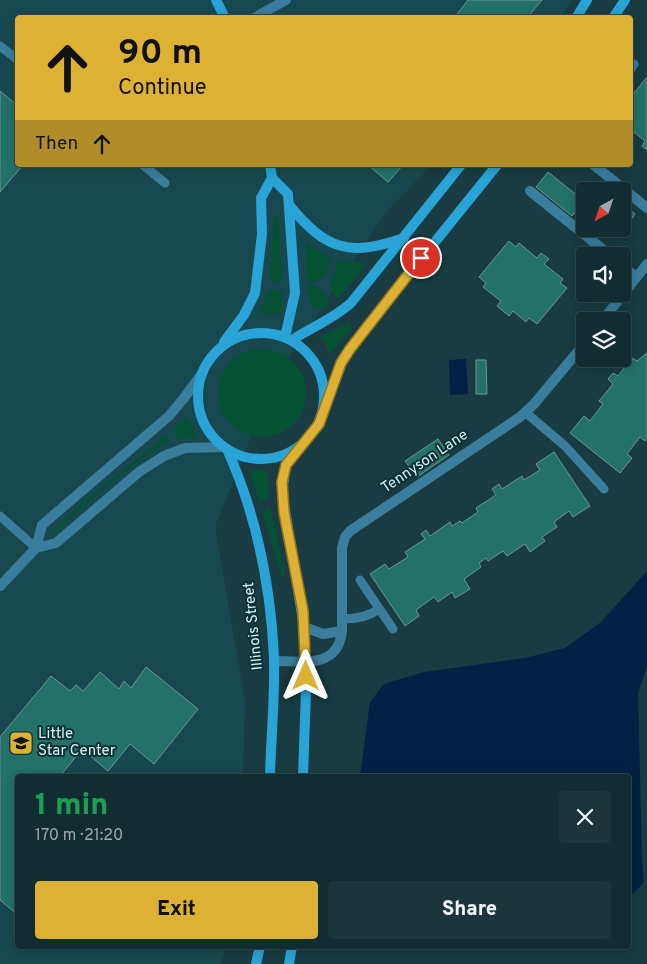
<!DOCTYPE html>
<meta charset="utf-8">
<style>
:root{--surface:#122d32;--page:#1b353a;--text:#f1f3f6;--muted:#9ca8ac;--line:#31494d;--accent:#ddb133}
body{margin:0;font-family:Overpass,sans-serif;background:var(--page);color:var(--text);height:100vh;display:flex;flex-direction:column;font-size:19px;white-space:nowrap}
*{box-sizing:border-box;margin:0}
p{font-size:16px;color:var(--muted)}
.icon{flex:none;width:28px;height:28px;fill:none;stroke:currentColor;stroke-width:2;stroke-linecap:round;stroke-linejoin:round}
.map{position:relative;flex:1;overflow:hidden}
.sheet{position:absolute;left:15px;top:774px;width:616px;height:175px;display:flex;flex-direction:column;background:var(--surface);border-radius:5px;box-shadow:0 2px 12px #0003,0 0 0 1px var(--line)}
.sheet>*{flex:none}
.top-card{position:absolute;left:15px;top:15px;width:618px;height:152px;border-radius:5px;box-shadow:0 2px 12px #0003,0 0 0 1px var(--line);background:#ddb133;color:#111;overflow:hidden}
.needle{width:32px;rotate:220deg}
.buttons{position:absolute;left:576px;top:182px;display:grid;gap:10px}
.buttons a{display:grid;place-items:center;width:55px;height:55px;border-radius:5px;background:var(--surface);box-shadow:0 2px 12px #0003,0 0 0 1px var(--line);font-size:25px}
.pin{position:absolute;display:grid;place-items:center;width:42px;height:42px;color:#fff;margin:-21px;border:2px solid #fff;border-radius:50%;box-shadow:0 1px 5px #0007}
.me{position:absolute;width:55px;margin:-28px;rotate:0deg;stroke-linejoin:round;filter:drop-shadow(0 0 4px #0008)}
.turn{display:flex;align-items:center;gap:18px;height:105px;padding:0 20px;font-size:22px}
.turn .icon{width:65px;height:65px;stroke-width:2.5}
.turn b{display:block;font-size:35px;line-height:42px}
.then{display:flex;align-items:center;height:48px;padding:0 20px;background:#0003;gap:10px;font-size:19px}
.round{display:grid;place-items:center;flex:none;width:52px;height:52px;border-radius:5px;background:var(--page)}
.headline{display:flex;align-items:center;justify-content:space-between;height:85px;padding:0 20px}
h1{font-size:30px;font-weight:800;line-height:38px;color:#1e9e55}
.cta{display:flex;gap:10px;margin-top:auto;padding:10px 20px}
.cta a{flex:1;height:58px;border-radius:5px;background:var(--accent);color:#111;font-size:20px;font-weight:800;line-height:58px;text-align:center}
.cta a+a{background:var(--page);color:var(--text)}
.map>svg:first-child{display:block}
.built{fill:#18484f}
.green{fill:#045134}
.water{fill:#042044}
.building{fill:#237168;stroke:#709690}
.lines{fill:none;stroke-linecap:round;stroke-linejoin:round}
.lane{stroke:#3b7d9d;stroke-width:9}
.street{stroke:#3b7d9d;stroke-width:10}
.secondary{stroke:#2aa3d7;stroke-width:10}
.route-casing{stroke:#907321;stroke-width:12}
.route{stroke:#ddb133;stroke-width:9}
.labels{text-anchor:middle;dominant-baseline:central;stroke-width:4;stroke-linejoin:round;paint-order:stroke}
.street-label{font-size:15px;fill:#ddf1f4;stroke:#0c3237}
.poi-label{font-size:15px;fill:#ddf1f4;stroke:#0c3237;text-anchor:start}
</style>
<div class="map">
<svg width="647" height="964" viewBox="0 0 647 964">
<rect width="100%" height="100%" fill="#183c42"/>
<!-- built -->
<polygon class="built" points="0,0 572,0 560,18 18,18 18,165 432,165 385,213 273,381 215,527 245,701 243,776 18,776 18,946 226,946 221,964 0,964"/>
<!-- green -->
<g class="green">
<polygon points="278,215 282,282 270,281 274,216"/>
<path d="M306 243 330 258C327 275 324 281 307 283Z"/>
<path d="M339 261 364 263 366 265 338 299C325 289 333 273 339 261Z"/>
<polygon points="314,286 323,292 330,305 319,310 312,307 307,287"/>
<polygon points="269,290 282,291 283,313 259,314"/>
<polygon points="348,323 352,327 330,354 321,336"/>
<circle cx="262" cy="393" r="44"/>
<polygon points="187,417 198,437 178,439 173,430"/>
<polygon points="166,436 168,442 148,454 103,489 51,536 48,536 80,505"/>
<polygon points="252,470 268,471 268,498 259,501 250,473"/>
<polygon points="270,507 284,570 285,576 282,577 262,510"/>
</g>
<!-- water -->
<g class="water">
<polygon points="466,359 468,394 450,395 449,360"/>
<polygon points="647,571 647,667 638,693 642,861 644,882 634,893 629,894 629,776 360,776 370,702 384,684 424,672 525,658 565,648 601,622"/>
</g>
<!-- building -->
<g class="building">
<polygon points="468,0 542,0 527,18 454,18"/>
<polygon points="647,77 647,150 642,146 645,141 630,129 630,98"/>
<polygon points="0,91 18,106 18,165 23,165 0,192"/>
<polygon points="368,165 403,165 388,182"/>
<polygon points="548,172 584,201 572,216 536,187"/>
<polygon points="622,204 635,214 624,229 622,228"/>
<polygon points="509,241 516,247 519,243 537,258 541,253 549,259 544,264 563,279 560,283 567,288 537,324 529,318 526,322 513,311 509,316 497,306 501,301 483,287 486,283 479,277"/>
<polygon points="647,353 647,438 645,441 640,437 627,454 632,458 620,473 570,433 584,416 590,421 603,404 599,401 613,384 608,379 613,373 618,376 632,358 637,361"/>
<polygon points="476,360 486,360 487,394 476,394"/>
<polygon points="438,439 449,455 417,477 405,461"/>
<polygon points="554,452 590,506 573,517 569,511 554,522 557,527 542,537 545,541 530,552 525,544 507,556 503,551 488,561 486,558 479,563 481,567 464,579 470,589 455,598 452,592 438,602 434,597 416,610 419,616 405,626 370,574 385,564 389,569 408,557 405,552 425,539 421,534 426,530 430,536 450,522 452,526 460,521 462,523 478,512 476,508 496,495 492,489 499,484 502,489 522,476 524,480 540,470 536,464"/>
<polygon points="146,667 198,709 154,764 130,744 108,771 82,749 60,776 18,776 18,915 0,900 0,737 51,676 70,691 76,685 83,691 100,672 119,689 124,681 131,688"/>
</g>
<g class="lines">
<!-- lane -->
<g class="lane">
<polyline points="0,46 18,60"/>
<polyline points="630,70 634,64"/>
<polyline points="143,165 165,183"/>
<polyline points="525,412 565,446 604,489"/>
<polyline points="0,516 36,548"/>
<polyline points="360,580 393,629"/>
<path d="M343 619C356 619 368 617 379 609"/>
</g>
<!-- street -->
<g class="street">
<polyline points="254,18 286,0"/>
<polyline points="594,165 647,208"/>
<polyline points="530,191 611,256"/>
<polyline points="622,266 636,277"/>
<polyline points="602,321 647,264"/>
<polyline points="36,548 56,543 139,472 164,456 185,448 224,447"/>
<polyline points="0,586 36,548 42,525 169,416 184,398 203,372"/>
<polyline points="304,627 323,634 342,631"/>
<path d="M274 661C303 661 338 669 342 631V548L345 537 350 531 520 417 534 404 585 343"/>
</g>
<!-- secondary -->
<g class="secondary">
<polyline points="216,0 225,18"/>
<polyline points="576,18 587,0"/>
<polyline points="613,18 625,0"/>
<polyline points="270,165 272,178 288,194 295,293 285,337"/>
<path d="M289 205C326 250 349 257 404 238"/>
<circle cx="261" cy="396" r="63"/>
<path d="M292 340C312 327 333 319 351 303L461 165"/>
<polyline points="224,342 244,315 255,293 262,234 261,198 272,178"/>
<polyline points="327,402 341,363 360,335 497,165"/>
<path d="M227 449C256 514 271 588 274 659 275 698 271 737 270 776"/>
<polyline points="296,451 286,465 282,492 304,627 306,691 303,776"/>
<polyline points="256,964 260,946"/>
<polyline points="289,964 292,946"/>
</g>
</g>
<g class="lines">
<!-- route casing -->
<g class="route-casing">
<polyline id="route" points="306,676 303,611 284,512 282,482 286,465 319,424 341,363 350,349 421,258"/>
</g>
<!-- route -->
<use href="#route" class="route"/>
</g>
<!-- icons -->
<defs>
<g id="school-square" transform="scale(1.25)"><rect x="-9" y="-9" width="18" height="18" rx="4" fill="#ddb133" stroke="#0c3237"/><path d="M0-5L7-2L0 1L-7-2ZM-4 1L0 2.5L4 1V4Q0 6-4 4Z" fill="#111"/></g>
</defs>
<g fill-rule="evenodd">
<use href="#school-square" x="21" y="743"/>
</g>
<g class="labels">
<!-- street labels -->
<g class="street-label">
<text transform="translate(425 462) rotate(-34)">Tennyson Lane</text>
<text transform="translate(254 626) rotate(-96)">Illinois Street</text>
</g>
<!-- poi labels -->
<g class="poi-label">
<text x="38" y="734">Little<tspan x="38" dy="17">Star Center</tspan></text>
</g>
</g>
</svg>
<div class="buttons">
<a><svg class="needle" viewBox="-14 -14 28 28"><path d="M0-13l5 13h-10z" fill="#e53935"/><path d="M0 13l5-13h-10z" fill="#9ca8ac"/></svg></a>
<a><svg class="icon" aria-label="sound" viewBox="0 0 24 24"><path d="M4 9h4l5-4v14l-5-4H4zM17 9q2 3 0 6"/></svg></a>
<a><svg class="icon" aria-label="layers" viewBox="0 0 24 24"><path d="M12 4l9 5-9 5-9-5zM3 14l9 5 9-5"/></svg></a>
</div>
<div class="pin" style="left:421px;top:258px;background:#d93025"><svg class="icon" aria-label="arrive" viewBox="0 0 24 24"><path d="M6 21V4h12l-3 4 3 4H6"/></svg></div>
<svg class="me" style="left:306px;top:676px" viewBox="-20 -20 40 40"><path d="M0-17L14 15 0 8-14 15z" fill="#ddb133" stroke="#fff" stroke-width="4"/></svg>
<div class="top-card">
<div class="turn"><svg class="icon" aria-label="ahead" viewBox="0 0 24 24"><path d="M12 20V5M6 11l6-6 6 6"/></svg><div><b>90 m</b>Continue</div></div>
<div class="then">Then<svg class="icon" aria-label="ahead" viewBox="0 0 24 24"><path d="M12 20V5M6 11l6-6 6 6"/></svg></div>
</div>
<section class="sheet">
<div class="headline"><div><h1>1 min</h1><p>170 m · 21:20</p></div><a class="round"><svg class="icon" aria-label="close" viewBox="0 0 24 24"><path d="M6 6l12 12M18 6L6 18"/></svg></a></div>
<div class="cta"><a>Exit</a><a>Share</a></div>
</section>
</div>
